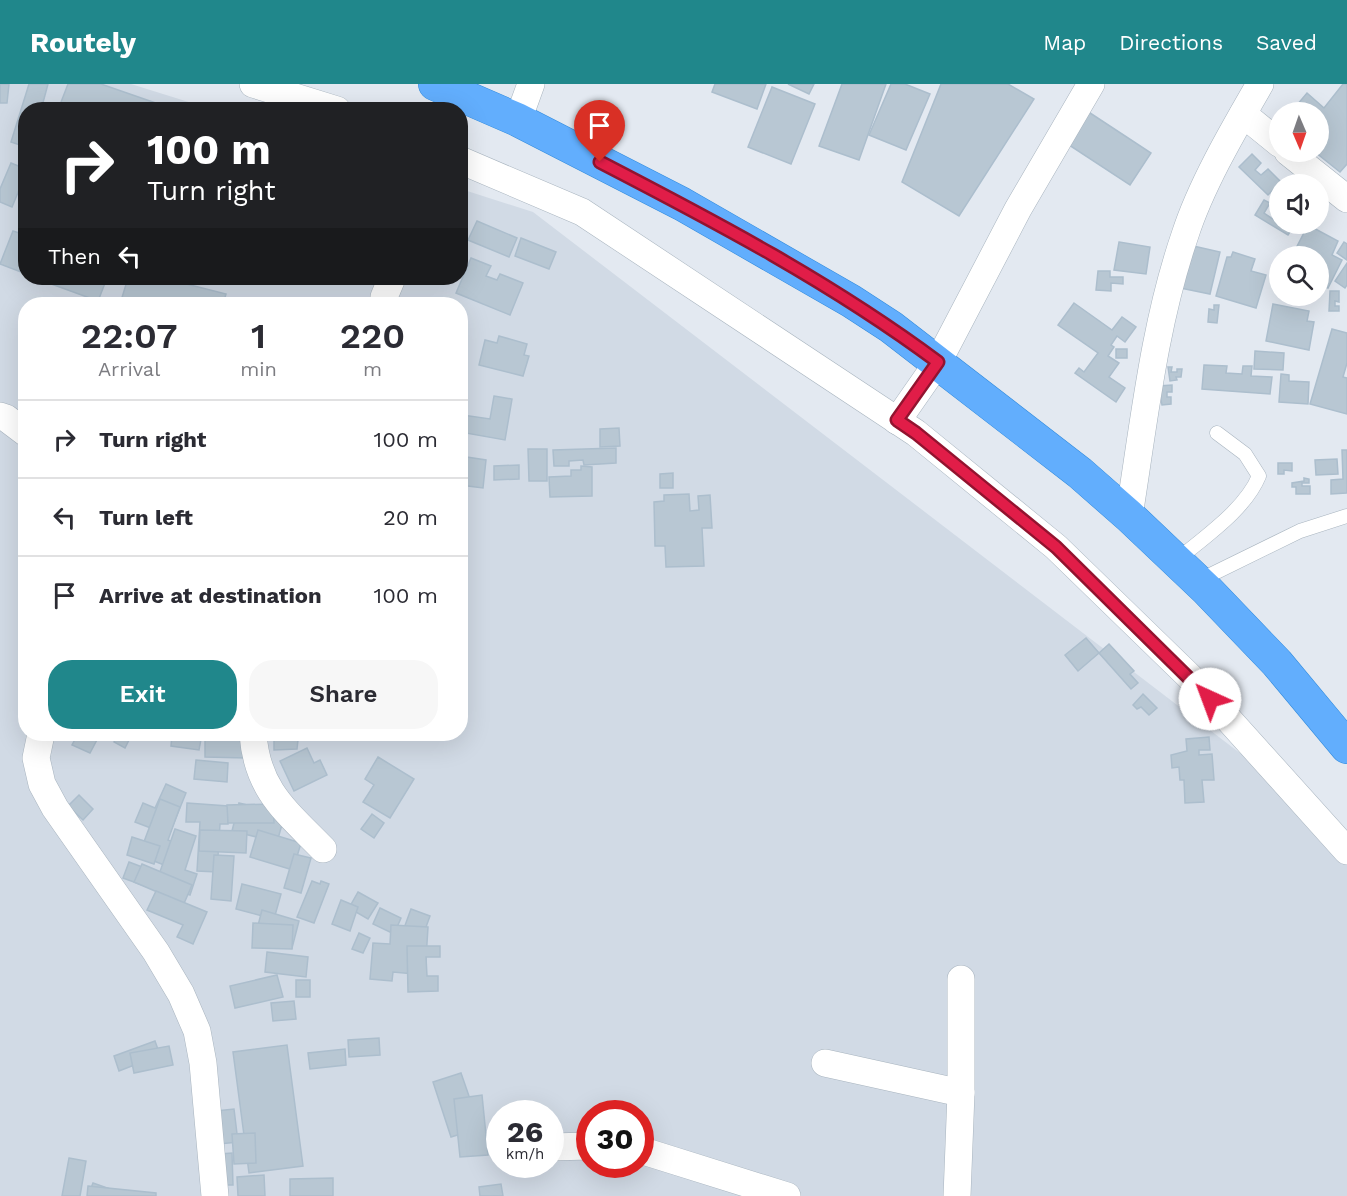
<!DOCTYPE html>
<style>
:root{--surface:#fff;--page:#f7f7f7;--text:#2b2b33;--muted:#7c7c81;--line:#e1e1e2;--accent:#20878b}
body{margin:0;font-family:"Work Sans",sans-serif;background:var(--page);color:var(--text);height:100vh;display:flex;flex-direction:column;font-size:22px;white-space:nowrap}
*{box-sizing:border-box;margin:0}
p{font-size:20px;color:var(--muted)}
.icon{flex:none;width:33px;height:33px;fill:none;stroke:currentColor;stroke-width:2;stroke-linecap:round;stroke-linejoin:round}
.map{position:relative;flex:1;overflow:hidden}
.side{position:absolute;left:18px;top:213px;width:450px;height:444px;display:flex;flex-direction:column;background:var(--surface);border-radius:24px;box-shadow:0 6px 24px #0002}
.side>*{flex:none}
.guide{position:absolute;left:18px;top:18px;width:450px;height:183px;border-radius:24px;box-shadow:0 6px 24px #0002;background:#202124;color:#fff;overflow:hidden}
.needle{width:39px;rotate:178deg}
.tools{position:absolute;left:1269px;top:18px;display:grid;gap:12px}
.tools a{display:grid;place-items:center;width:60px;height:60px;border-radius:50%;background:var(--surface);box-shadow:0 6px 24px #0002;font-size:30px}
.speed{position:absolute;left:486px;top:1016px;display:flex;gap:12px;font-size:30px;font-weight:700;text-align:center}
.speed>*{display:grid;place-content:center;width:78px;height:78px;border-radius:50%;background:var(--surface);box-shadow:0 6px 24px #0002;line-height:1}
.speed small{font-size:15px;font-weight:400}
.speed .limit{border:9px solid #d22;background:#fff;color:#111}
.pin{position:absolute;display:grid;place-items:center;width:51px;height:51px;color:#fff;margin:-62px -26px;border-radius:50% 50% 50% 0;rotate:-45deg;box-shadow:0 0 6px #0007}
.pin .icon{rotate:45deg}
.me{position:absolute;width:66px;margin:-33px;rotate:317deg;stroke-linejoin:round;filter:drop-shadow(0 0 4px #0008)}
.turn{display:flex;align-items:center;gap:21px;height:126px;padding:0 30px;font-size:27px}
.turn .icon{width:78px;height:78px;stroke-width:2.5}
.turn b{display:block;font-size:42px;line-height:51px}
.then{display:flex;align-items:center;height:57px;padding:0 30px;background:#0003;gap:12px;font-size:22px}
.eta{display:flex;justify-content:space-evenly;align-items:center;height:102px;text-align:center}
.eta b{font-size:36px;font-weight:600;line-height:42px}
.primary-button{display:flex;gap:12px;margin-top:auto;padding:12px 30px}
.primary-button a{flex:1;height:69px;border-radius:24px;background:var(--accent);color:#fff;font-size:24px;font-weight:600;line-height:69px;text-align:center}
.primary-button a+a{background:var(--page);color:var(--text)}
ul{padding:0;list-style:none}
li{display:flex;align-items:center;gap:18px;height:78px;padding:0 30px;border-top:2px solid var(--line)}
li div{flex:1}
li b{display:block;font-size:22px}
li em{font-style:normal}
header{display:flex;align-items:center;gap:36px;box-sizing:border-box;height:84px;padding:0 30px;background:var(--accent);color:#fff}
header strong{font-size:28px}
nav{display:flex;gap:33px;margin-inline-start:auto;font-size:21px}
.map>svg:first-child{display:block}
.residential{fill:#d1dae5;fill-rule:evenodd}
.building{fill:#b8c7d3;stroke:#acbecd;stroke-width:1.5}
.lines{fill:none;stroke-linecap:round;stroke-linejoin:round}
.lane-casing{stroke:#a8b4bf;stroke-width:15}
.street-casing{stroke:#a8b4bf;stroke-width:28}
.highway-casing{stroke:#328bdc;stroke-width:34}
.lane{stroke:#fff;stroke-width:14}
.street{stroke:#fff;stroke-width:27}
.highway{stroke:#62aefd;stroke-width:33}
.route-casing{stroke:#92132f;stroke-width:15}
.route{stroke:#e11d48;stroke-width:10}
</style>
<header>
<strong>Routely</strong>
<nav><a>Map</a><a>Directions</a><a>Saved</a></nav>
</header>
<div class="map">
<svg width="1347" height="1112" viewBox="0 0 1347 1112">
<rect width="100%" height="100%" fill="#e3e9f1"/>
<!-- residential -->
<path class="residential" d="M0 0H131L211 25 26 26V194H460L461 105 533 128 1347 751V1112H0ZM26 220H460V650H26ZM500 1029H550V1080H500ZM590 1029H640V1080H590Z"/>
<!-- building -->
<g class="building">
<polygon points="0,0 9,0 7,19 0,19"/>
<polygon points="29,0 48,0 41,26 26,26 26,63 11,58"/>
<polygon points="68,0 101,0 173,25 58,26"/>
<polygon points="715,0 766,0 757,25 712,8"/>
<polygon points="788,0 814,0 809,10"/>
<polygon points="842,0 886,0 859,76 819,62"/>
<polygon points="891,0 905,0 930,10 906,66 869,51"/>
<polygon points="941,0 1008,0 1034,15 959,132 902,98"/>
<polygon points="1343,0 1347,0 1347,80 1340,88 1315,68 1318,68 1318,28 1291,28 1307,9 1324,24"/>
<polygon points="772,3 815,20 791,80 748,63"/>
<polygon points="1087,27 1151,69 1130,101 1066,59"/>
<polygon points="1252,70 1261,79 1255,86 1261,91 1268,85 1281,98 1268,111 1239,83"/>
<polygon points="11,79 26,85 26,89 12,123 0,118 0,105"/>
<polygon points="1264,116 1270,119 1264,129 1280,140 1295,140 1288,151 1255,131"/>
<polygon points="477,137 517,154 509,173 468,156"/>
<polygon points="1308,141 1338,157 1332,171 1342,176 1328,204 1318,200 1318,172 1292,172"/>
<polygon points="13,147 26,151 26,190 0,180"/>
<polygon points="521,154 556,168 549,185 515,172"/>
<polygon points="1119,158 1150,163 1146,190 1114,186"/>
<polygon points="1344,158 1347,160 1347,176 1337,169"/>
<polygon points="1189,161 1220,168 1210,210 1180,204"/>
<polygon points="1233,168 1255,175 1251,187 1266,191 1256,224 1216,212 1227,173 1231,173"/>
<polygon points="471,174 491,182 486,192 497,196 500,190 523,199 510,231 456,209"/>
<polygon points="1347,179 1347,201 1345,204 1335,197"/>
<polygon points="1098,187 1110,187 1110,193 1123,193 1123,200 1111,199 1111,207 1096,206"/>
<polygon points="35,194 107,194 98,217"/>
<polygon points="128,194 163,194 226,210 223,220 120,220"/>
<polygon points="1330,207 1339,207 1339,218 1335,217 1335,222 1339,222 1339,227 1329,227"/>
<polygon points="1074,219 1112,246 1122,233 1136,243 1125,258 1117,252 1111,261 1114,263 1108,272 1119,279 1109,293 1125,304 1116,318 1075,289 1079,284 1084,288 1098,269 1058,241"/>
<polygon points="1273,220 1309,227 1307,237 1314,238 1309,266 1266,257"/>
<polygon points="1214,221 1219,221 1217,239 1208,238 1209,225 1214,226"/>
<polygon points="1332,245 1347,249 1347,279 1343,293 1347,294 1347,330 1310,320"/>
<polygon points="499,252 527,260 524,271 529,272 523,292 479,281 485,256 497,259"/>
<rect x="1116" y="265" width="11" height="9"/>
<polygon points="1255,267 1284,269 1283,286 1254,285"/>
<polygon points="1204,281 1227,282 1226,289 1242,290 1243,282 1252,282 1251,292 1272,293 1270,310 1202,305"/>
<polygon points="1168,283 1172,283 1171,288 1177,288 1177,285 1182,285 1181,293 1176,293 1177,296 1170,297"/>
<polygon points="1281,290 1289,291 1289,297 1309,298 1308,320 1279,318"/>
<polygon points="1172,301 1172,308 1167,308 1167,313 1171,313 1171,320 1162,321 1158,302"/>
<polygon points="494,312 512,315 505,356 460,348 463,331 490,335"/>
<polygon points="619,344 620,362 600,363 600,345"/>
<polygon points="616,364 616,379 584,381 583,376 569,377 569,382 554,382 553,366"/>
<polygon points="528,365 547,365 547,397 529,397"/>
<polygon points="1342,366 1347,366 1347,409 1331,410 1331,396 1343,395"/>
<polygon points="460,372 486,376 483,404 460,401"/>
<polygon points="1337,375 1338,390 1316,391 1315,376"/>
<polygon points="1278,379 1292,379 1292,387 1284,386 1284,390 1278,390"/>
<polygon points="519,381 519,395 494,396 494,382"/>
<polygon points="581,382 592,383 592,412 550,413 549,393 571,392 571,386 581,386"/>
<polygon points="673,389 673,404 660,404 660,390"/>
<polygon points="1304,394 1309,395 1309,399 1302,399 1302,402 1310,402 1310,410 1296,410 1296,403 1292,403 1292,399 1304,397"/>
<polygon points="689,410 690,427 699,426 698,412 710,411 712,444 702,444 704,482 666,483 665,462 655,462 654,418 664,417 664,411"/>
<polygon points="1086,554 1099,569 1078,587 1065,571"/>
<polygon points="1109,560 1134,587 1130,590 1138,599 1131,605 1099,569"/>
<polygon points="1143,610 1157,624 1149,631 1141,623 1137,625 1133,621"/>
<polygon points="78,650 100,650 90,669 72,661"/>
<polygon points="118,650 132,650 125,664 114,658"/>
<polygon points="172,650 202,650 199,666 171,662"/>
<polygon points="274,650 306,650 306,655 298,656 297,665 274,666"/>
<polygon points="205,653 246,653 246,674 205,673"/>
<polygon points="1209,653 1210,666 1199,666 1199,671 1212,670 1214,696 1202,696 1204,718 1185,719 1184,696 1180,696 1179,683 1172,684 1171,671 1187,667 1186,655"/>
<polygon points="307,664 314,679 320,676 327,691 294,707 280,677"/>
<polygon points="378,673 414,695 390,734 363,718 374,701 365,695"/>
<polygon points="196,676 228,679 227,698 194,695"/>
<polygon points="166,700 186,709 169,751 135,738 143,719 155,724"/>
<polygon points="79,711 93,725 83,736 68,722"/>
<polygon points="160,715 180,723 168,756 183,762 174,785 139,771"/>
<polygon points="187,719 228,722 228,740 220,740 217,788 197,787 200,738 186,738"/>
<polygon points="239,719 285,730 277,758 232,747"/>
<polygon points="273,720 274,739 228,739 227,721"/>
<polygon points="372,730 384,739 374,754 361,745"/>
<polygon points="175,745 196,752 185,786 197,790 190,811 156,799"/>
<polygon points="200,746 247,747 246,769 199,767"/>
<polygon points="258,746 301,759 293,786 250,773"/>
<polygon points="132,753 160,762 154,780 127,771"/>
<polygon points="294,770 311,774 301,809 284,804"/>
<polygon points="214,771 234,772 231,817 211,815"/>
<polygon points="129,778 158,789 153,805 123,794"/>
<polygon points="142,780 192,801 179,831 164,825 169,813 134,798"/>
<polygon points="312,797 320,800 321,797 329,800 314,839 297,833"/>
<polygon points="242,800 281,810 274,835 236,825"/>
<polygon points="156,807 207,828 193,860 177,853 183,841 147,826"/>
<polygon points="358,808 378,819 368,835 349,824"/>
<polygon points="341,816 358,823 350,847 332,840"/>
<polygon points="380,824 401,834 394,850 373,840"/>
<polygon points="411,825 430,832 422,854 403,847"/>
<polygon points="262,826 299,837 292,864 255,853"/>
<polygon points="253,839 293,841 292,865 252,864"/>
<polygon points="391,841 428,843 425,891 393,888 392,897 370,895 373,859 390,860"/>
<polygon points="359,849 370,854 363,869 352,865"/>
<polygon points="407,862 440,862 440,873 426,873 427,892 438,892 438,907 408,908"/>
<polygon points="267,868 308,873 306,893 265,888"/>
<polygon points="277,891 283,913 235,924 230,902"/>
<rect x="296" y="896" width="14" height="17"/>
<polygon points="294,917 296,935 273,937 271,919"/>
<polygon points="379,954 380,971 349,973 348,956"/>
<polygon points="155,957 160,971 119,987 114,972"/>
<polygon points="287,961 303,1082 249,1089 233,968"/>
<polygon points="169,962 173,981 134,989 130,969"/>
<polygon points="345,965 346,981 310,985 308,969"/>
<polygon points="461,989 480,1044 451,1053 433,998"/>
<polygon points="482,1011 488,1071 460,1073 454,1015"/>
<polygon points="234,1025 238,1058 219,1060 216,1027"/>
<polygon points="255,1049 256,1079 234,1080 232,1050"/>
<polygon points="232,1069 233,1101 221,1101 220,1070"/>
<polygon points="69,1074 86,1077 80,1112 62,1112"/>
<polygon points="264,1091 265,1112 238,1112 237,1093"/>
<polygon points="333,1094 333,1112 290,1112 290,1095"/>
<polygon points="93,1099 110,1105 107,1112 88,1112"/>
<polygon points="501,1100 503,1112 480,1112 479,1103"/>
<polygon points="88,1102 156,1109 156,1112 87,1112"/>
</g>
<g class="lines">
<!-- lane casing -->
<g class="lane-casing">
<g id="lane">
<path d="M1176 477C1204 453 1245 426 1259 392L1245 370 1217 349"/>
<polyline points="1198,497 1300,447 1347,432"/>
</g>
</g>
<!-- street casing -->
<g class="street-casing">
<g id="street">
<polyline points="253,0 337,26"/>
<polyline points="1243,30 1280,60"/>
<polyline points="518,36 531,0"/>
<polyline points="1288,68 1347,115"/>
<polyline points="460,76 582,128 916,349 1056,463 1195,598 1347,767"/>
<polyline points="384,213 392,194"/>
<polyline points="0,332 6,334 26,349"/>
<polyline points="897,337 938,278 1018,125 1091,0"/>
<path d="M1129 432C1144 338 1154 241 1185 151 1201 101 1234 45 1260 0"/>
<polyline points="41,650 36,674 42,700 55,724 156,868 181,910 197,947 203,979 215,1112"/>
<path d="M253 650C257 706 286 727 323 765"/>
<polyline points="825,979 961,1009"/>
<polyline points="550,1063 590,1062"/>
<polyline points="640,1066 787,1112"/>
<polyline points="957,1112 961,1009 961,895"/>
</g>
</g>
<!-- highway casing -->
<g class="highway-casing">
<polyline id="highway" points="435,0 518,36 682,120 851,217 891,243 1080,389 1129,432 1207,506 1277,579 1347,663"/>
</g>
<!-- lane -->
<use href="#lane" class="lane"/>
<!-- street -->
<use href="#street" class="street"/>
<!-- highway -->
<use href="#highway" class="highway"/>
</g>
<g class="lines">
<!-- route casing -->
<g class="route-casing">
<path id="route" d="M600 78C716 138 832 199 938 278L897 336 916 349 1056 463 1210 615"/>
</g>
<!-- route -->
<use href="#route" class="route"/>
</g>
</svg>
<div class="tools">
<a><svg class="needle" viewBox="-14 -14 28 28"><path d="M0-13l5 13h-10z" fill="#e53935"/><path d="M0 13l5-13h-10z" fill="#7c7c81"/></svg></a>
<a><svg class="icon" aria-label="sound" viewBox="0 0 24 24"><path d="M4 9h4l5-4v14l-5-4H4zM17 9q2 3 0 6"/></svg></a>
<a><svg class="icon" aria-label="search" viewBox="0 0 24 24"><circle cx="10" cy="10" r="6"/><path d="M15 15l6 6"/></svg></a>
</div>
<div class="speed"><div>26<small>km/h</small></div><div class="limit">30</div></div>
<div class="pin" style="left:600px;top:78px;background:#d93025"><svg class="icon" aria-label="arrive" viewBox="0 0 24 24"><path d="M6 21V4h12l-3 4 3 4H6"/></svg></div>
<svg class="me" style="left:1210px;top:615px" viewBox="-20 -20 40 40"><circle r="19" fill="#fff"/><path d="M0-13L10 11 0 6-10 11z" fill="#e11d48"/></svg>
<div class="guide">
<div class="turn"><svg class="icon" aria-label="right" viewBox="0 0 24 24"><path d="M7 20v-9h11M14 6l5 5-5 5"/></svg><div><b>100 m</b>Turn right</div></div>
<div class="then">Then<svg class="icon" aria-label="left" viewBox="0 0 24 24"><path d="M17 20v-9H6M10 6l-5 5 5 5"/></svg></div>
</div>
<section class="side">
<div class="eta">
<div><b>22:07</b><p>Arrival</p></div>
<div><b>1</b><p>min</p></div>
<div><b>220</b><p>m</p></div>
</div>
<ul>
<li><svg class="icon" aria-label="right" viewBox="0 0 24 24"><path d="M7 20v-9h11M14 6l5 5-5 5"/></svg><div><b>Turn right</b></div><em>100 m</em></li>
<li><svg class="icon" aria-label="left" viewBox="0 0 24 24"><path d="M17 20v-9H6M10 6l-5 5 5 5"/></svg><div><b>Turn left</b></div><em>20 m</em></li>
<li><svg class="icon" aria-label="arrive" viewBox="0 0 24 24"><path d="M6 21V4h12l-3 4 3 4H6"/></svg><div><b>Arrive at destination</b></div><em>100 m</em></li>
</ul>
<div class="primary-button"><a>Exit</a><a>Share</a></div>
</section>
</div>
